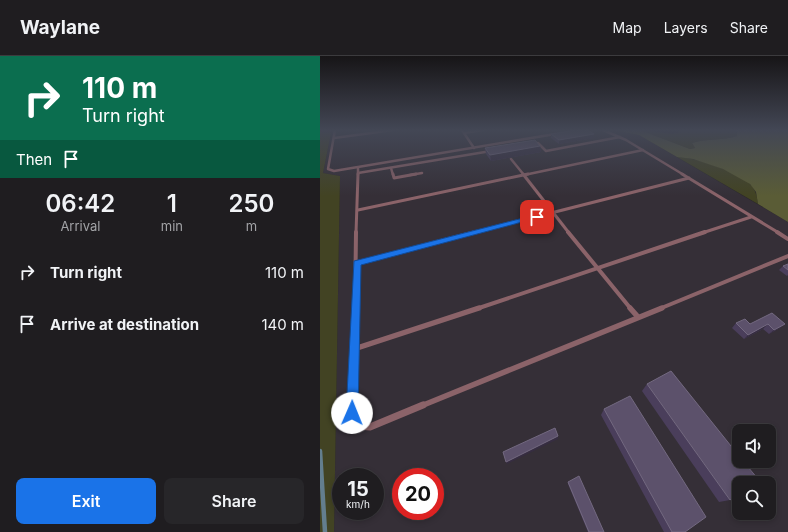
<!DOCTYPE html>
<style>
:root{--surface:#1f1d20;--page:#272629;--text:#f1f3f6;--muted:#a1a2a5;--line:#3c3b3e;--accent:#1a73e8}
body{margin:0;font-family:Inter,sans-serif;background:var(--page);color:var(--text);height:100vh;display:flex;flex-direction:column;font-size:15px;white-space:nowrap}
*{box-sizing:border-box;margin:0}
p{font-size:13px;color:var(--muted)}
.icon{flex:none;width:22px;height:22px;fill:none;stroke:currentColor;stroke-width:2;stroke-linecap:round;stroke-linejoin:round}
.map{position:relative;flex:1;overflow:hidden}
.panel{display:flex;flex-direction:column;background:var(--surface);width:320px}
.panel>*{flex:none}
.guide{background:#0b6e4f;color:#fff;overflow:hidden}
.controls{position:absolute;left:412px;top:368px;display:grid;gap:8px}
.controls a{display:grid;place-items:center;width:44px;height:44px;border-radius:8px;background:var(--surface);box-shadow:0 2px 6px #0003,0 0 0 1px var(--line);font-size:20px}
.speed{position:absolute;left:12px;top:412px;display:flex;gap:8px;font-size:20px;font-weight:700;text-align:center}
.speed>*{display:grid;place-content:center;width:52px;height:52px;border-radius:50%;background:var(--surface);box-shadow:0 2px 6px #0003,0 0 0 1px var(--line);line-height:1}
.speed small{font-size:10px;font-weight:400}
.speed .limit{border:6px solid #d22;background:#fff;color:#111}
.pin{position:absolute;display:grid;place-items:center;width:34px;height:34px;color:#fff;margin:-17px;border-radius:8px;box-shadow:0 2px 6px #0006}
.me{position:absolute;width:44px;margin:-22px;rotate:1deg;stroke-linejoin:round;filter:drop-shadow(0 0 3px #0008)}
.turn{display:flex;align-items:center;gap:14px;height:84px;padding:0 16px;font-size:18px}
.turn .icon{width:52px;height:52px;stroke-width:2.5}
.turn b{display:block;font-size:28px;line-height:34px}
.then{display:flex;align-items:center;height:38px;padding:0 16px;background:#0003;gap:8px;font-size:15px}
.eta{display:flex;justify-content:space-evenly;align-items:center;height:68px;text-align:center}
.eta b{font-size:24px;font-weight:600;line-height:28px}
.cta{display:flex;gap:8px;margin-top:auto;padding:8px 16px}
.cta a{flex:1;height:46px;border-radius:8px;background:var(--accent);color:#fff;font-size:16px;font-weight:600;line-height:46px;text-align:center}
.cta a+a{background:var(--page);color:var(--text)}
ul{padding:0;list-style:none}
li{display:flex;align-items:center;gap:12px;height:52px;padding:0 16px}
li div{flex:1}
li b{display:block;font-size:15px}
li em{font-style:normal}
header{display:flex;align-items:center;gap:24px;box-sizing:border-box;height:56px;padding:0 20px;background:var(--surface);border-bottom:1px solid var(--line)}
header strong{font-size:19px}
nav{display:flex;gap:22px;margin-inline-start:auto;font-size:14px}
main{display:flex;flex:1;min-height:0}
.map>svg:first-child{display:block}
.built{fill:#352f37;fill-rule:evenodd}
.green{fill:#424323}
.forest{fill:#5a5c36}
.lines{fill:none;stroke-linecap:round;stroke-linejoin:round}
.stream{stroke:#637e8e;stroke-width:4.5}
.lane-far4{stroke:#8b6369;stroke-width:2.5}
.lane-far3{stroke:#8b6369;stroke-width:3}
.lane-far2{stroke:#8b6369;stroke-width:4}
.lane-far1{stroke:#8b6369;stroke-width:5.5}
.lane{stroke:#8b6369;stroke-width:7}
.wall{fill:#4a3e5b}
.shaded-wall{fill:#362d41}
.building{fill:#5c516b;stroke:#736980}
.route{fill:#1a73e8;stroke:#114b97}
</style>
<header>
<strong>Waylane</strong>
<nav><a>Map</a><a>Layers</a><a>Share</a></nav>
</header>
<main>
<section class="panel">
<div class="guide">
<div class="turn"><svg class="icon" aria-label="right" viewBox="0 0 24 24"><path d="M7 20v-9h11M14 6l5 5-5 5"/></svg><div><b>110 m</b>Turn right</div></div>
<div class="then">Then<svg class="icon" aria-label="arrive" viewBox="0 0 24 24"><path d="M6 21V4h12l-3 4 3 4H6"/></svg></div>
</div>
<div class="eta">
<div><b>06:42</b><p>Arrival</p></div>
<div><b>1</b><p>min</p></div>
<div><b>250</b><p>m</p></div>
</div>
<ul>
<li><svg class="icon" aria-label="right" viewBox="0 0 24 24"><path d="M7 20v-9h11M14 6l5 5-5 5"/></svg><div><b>Turn right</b></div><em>110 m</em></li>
<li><svg class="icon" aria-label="arrive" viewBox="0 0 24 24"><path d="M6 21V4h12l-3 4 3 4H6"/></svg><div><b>Arrive at destination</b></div><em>140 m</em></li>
</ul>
<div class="cta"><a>Exit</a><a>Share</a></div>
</section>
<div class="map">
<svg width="468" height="476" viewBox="0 0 468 476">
<rect width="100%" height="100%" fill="#29272a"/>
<!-- built -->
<path class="built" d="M0 74H294L319 79 468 166V476H14L20 120 3 117 11 77 0 76ZM419 375H449V405H419ZM21 421H55V455H21ZM81 421H115V455H81ZM419 427H449V457H419Z"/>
<!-- green -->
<g class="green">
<path d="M320 74C333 74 345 79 358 77L359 74H411L417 76V80C402 85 387 82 372 87L375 92 370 93Z"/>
<polygon points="0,76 11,77 3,117 20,120 14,476 0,476"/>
<path d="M357 101C375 101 418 116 430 128 436 134 437 141 438 148Z"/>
</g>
<!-- forest -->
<path class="forest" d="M294 74H320L370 93 375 92 372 87C387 82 402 85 417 80V76L411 74H468V166L438 148 436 136 430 128 403 113 373 103 357 101 319 79Z"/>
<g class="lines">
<!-- stream -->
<polyline class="stream" points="0,395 5,476"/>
<!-- lane-far4 -->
<g class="lane-far4">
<polyline points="15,74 8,113 14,115 235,78"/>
<polyline points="142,74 154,92"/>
<polyline points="283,74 306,84 364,119"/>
<polyline points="144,77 163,74"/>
<polyline points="14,82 73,74"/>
<polyline points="212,88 218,87 226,95 300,81"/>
<polyline points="191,103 204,119"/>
<polyline points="71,112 73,119"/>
<polyline points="38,117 171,95"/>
<polyline points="38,119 38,112"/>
<polyline points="90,119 102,117"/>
<polyline points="204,119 323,94"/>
</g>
<!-- lane-far3 -->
<g class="lane-far3">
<polyline points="73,118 74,122 96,118"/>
<polyline points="203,118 249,177"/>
<polyline points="362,118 459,177"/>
<polyline points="38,154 208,118"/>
<polyline points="36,177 38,118"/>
<polyline points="152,177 369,122"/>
<polyline points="382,177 431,161"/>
</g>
<!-- lane-far2 -->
<g class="lane-far2">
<polyline points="248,176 311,253"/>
<polyline points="457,176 468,183"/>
<polyline points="36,207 156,176"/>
<polyline points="35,253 36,176"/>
<polyline points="156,253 385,176"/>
<polyline points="339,253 468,200"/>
</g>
<!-- lane-far1 -->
<g class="lane-far1">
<polyline points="310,252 318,261"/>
<polyline points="34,293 159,252"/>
<polyline points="32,350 35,252"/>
<polyline points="101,350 342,252"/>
</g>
<!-- lane -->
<polyline class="lane" points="32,349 32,357 37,370 50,371 103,349"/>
</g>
<!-- wall -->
<g class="wall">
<polygon points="231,78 274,82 239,88 231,82"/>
<polygon points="220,90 221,96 171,105 166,98 165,92"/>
<polygon points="468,208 468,219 467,220 459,214 463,210"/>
<polygon points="416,267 430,268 465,268 460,272 449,278 443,273 424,283 412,272"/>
<polygon points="327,328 410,444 399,446 322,335"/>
<polygon points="284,353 365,476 344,476 281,359"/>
<polygon points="248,426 284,476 268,476 248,428"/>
</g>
<!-- shaded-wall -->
<g class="shaded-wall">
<polygon points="274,78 274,82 239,88 239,84"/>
<polygon points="220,90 221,96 171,105 170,99"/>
<polygon points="448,268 443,273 424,283 428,279"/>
<polygon points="465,268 460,272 449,278 454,274"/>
<polygon points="238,380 238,383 187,408 186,406"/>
</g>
<!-- building -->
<g class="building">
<polygon points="256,74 268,74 274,78 239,84 231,78"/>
<polygon points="215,84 220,90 170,99 165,92"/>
<polygon points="468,208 468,214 463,210"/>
<polygon points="452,257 465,268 454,274 448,268 428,279 416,267 425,263 430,268"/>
<polygon points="351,315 419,400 419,405 423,405 438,423 433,427 419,427 419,437 410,444 327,328"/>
<polygon points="310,340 386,461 365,476 352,476 284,353"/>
<polygon points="235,372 238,380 186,406 183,396"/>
<polygon points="259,420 284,476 269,476 248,426"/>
</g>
<!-- sky -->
<linearGradient id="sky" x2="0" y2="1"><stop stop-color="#171517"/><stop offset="0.53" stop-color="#434755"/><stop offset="1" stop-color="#434755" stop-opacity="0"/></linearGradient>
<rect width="468" height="140" fill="url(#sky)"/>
<!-- route -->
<polygon class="route" points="215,159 221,161 41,209 38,357 36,362 32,364 27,362 26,357 34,205"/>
</svg>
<div class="controls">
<a><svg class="icon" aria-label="sound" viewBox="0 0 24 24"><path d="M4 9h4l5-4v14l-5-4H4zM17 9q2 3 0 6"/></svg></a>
<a><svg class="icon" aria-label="search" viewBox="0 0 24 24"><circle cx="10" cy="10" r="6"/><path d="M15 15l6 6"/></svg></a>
</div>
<div class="speed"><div>15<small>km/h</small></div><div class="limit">20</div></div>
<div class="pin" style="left:217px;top:161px;background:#d93025"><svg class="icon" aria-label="arrive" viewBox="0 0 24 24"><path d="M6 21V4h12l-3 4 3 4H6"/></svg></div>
<svg class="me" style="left:32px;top:357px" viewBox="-20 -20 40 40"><circle r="19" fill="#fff"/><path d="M0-13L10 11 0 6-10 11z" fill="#1a73e8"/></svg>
</div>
</main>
